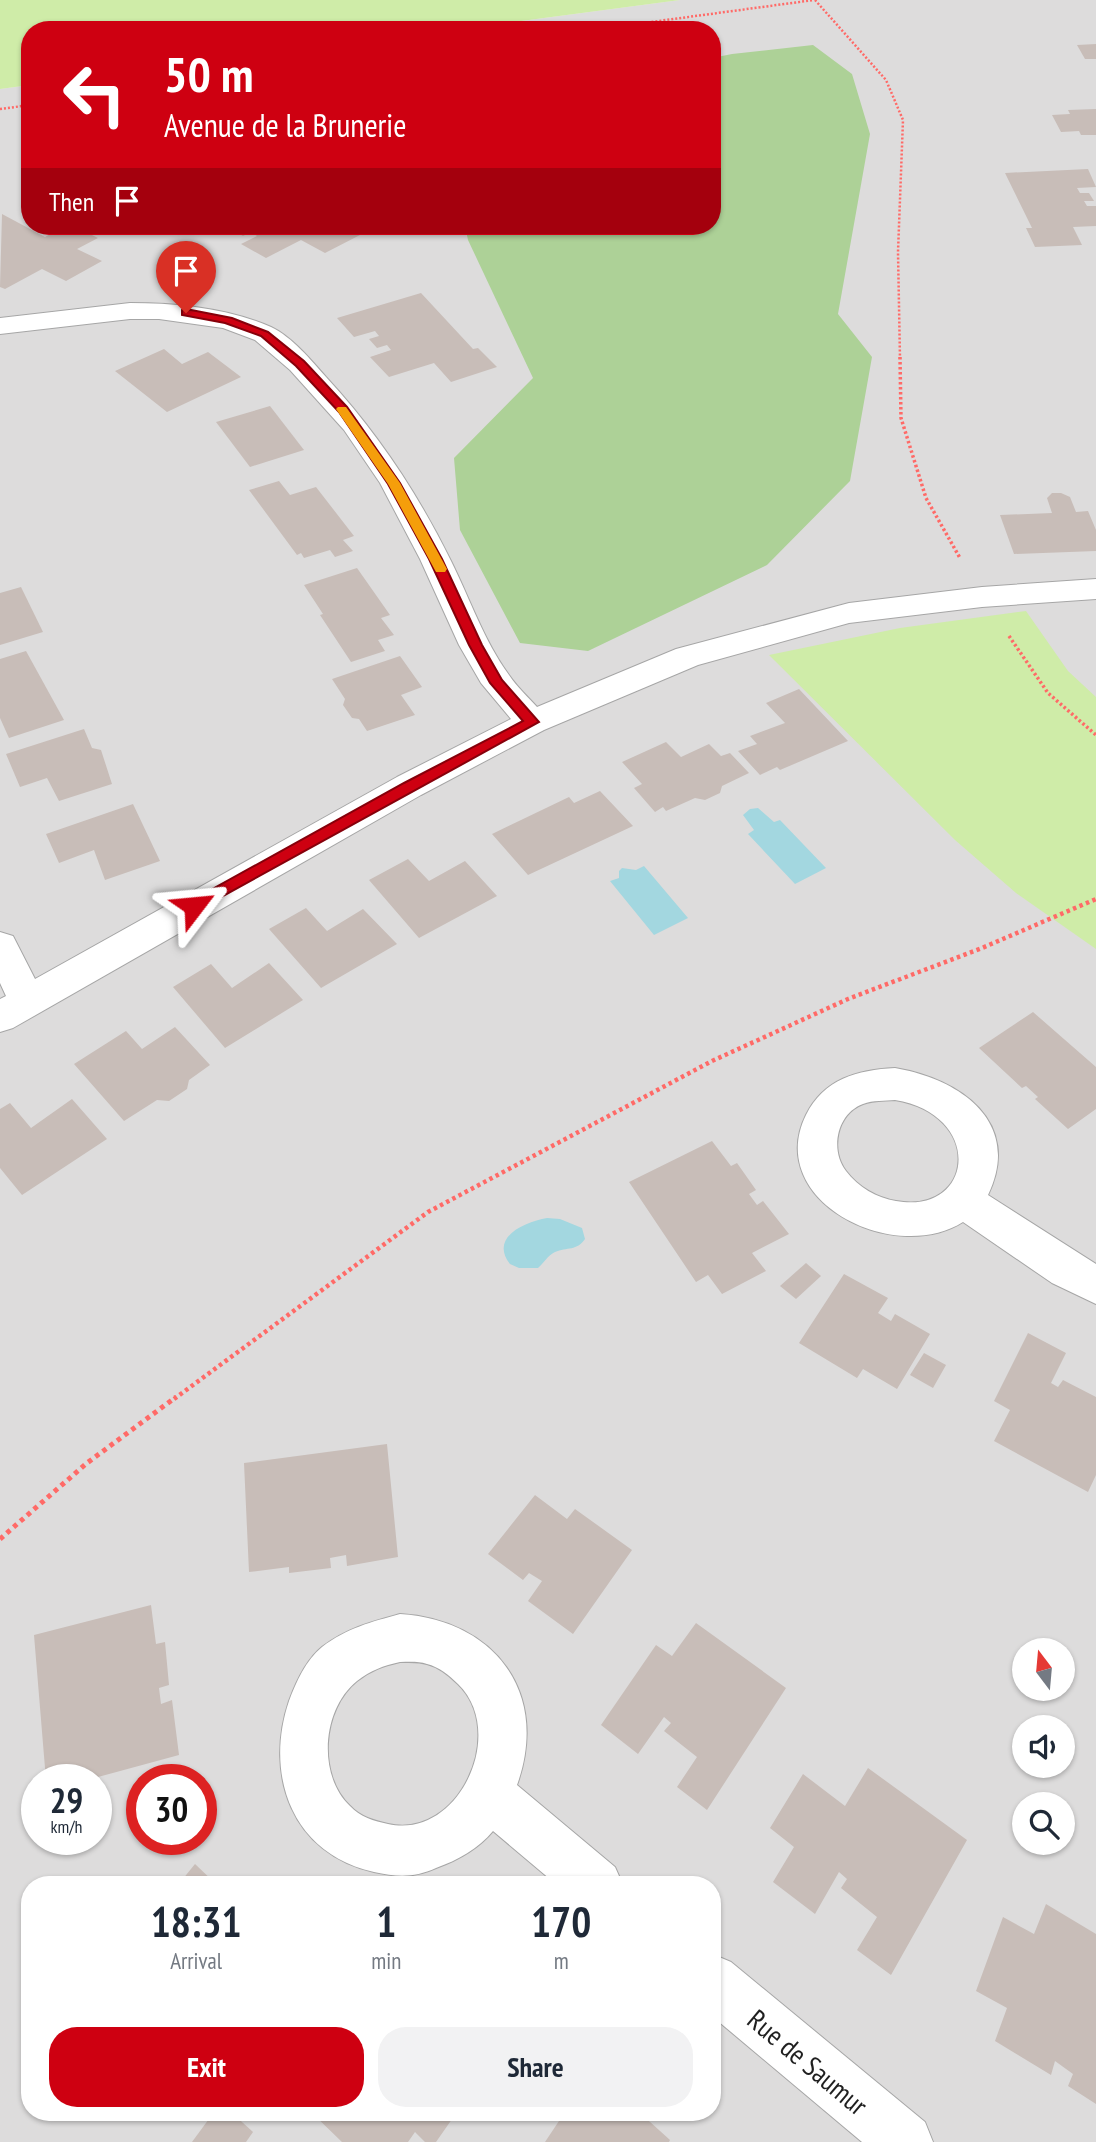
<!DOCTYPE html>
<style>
:root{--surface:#fff;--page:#f2f2f3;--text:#1f2937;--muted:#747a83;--accent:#ce0011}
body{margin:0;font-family:"PT Sans Narrow",sans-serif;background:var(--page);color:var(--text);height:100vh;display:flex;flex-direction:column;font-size:26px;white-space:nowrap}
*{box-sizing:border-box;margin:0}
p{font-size:23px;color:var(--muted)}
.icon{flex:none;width:38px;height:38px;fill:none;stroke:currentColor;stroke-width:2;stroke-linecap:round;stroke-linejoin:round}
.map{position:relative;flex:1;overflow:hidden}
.sheet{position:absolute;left:21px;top:1876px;width:700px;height:245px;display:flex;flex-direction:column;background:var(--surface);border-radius:28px;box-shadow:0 2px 5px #0004}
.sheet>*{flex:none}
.top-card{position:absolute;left:21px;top:21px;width:700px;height:214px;border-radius:28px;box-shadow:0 2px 5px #0004;background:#ce0011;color:#fff;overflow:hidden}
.needle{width:46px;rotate:344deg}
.controls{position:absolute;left:1012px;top:1638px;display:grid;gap:14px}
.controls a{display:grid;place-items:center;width:63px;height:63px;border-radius:50%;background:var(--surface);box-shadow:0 2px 5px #0004;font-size:35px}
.speed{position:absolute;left:21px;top:1764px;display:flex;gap:14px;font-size:35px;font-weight:700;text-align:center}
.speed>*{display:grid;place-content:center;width:91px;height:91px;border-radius:50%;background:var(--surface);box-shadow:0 2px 5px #0004;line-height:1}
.speed small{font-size:18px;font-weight:400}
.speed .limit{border:10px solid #d22;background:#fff;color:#111}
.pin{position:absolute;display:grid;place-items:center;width:60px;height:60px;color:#fff;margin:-72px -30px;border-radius:50% 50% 50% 0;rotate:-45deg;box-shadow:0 0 7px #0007}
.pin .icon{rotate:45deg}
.me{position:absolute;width:77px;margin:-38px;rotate:61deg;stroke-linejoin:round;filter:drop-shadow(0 0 5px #0008)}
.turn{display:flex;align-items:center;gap:24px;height:147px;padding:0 28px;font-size:32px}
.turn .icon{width:91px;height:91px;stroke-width:2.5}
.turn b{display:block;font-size:49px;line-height:60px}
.then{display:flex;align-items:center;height:66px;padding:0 28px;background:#0003;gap:14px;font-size:26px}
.eta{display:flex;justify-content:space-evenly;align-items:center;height:119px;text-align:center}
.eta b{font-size:42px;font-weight:800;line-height:49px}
.primary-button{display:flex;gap:14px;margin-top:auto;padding:14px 28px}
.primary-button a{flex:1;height:80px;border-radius:28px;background:var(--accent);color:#fff;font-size:28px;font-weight:800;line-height:80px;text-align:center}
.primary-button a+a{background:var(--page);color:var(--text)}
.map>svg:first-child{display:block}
.residential{fill:#dddcdc;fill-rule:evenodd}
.grass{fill:#cfeca8}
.forest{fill:#add197}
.water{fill:#a3d7e0}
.building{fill:#c8bdb8}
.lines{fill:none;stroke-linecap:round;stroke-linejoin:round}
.minor-casing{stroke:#a6a6a6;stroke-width:2}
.path-far3{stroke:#ff6a67;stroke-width:2.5;stroke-dasharray:2 2;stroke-linecap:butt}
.path-far2{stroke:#ff6a67;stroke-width:3.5;stroke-dasharray:2.5 2.5;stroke-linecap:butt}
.path-far1{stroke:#ff6a67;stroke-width:4.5;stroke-dasharray:3.5 3.5;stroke-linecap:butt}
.path{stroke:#ff6a67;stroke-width:5;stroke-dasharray:4.5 4.5;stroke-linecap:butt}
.minor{fill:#fff;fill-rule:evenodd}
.route{fill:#ce0011;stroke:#86000b;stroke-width:2}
.slow{fill:#f59e0b}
.labels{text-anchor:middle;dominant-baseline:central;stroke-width:6;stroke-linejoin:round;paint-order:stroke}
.near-street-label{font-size:28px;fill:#1f1f1f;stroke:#fff}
</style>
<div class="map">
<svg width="1096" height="2142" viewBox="0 0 1096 2142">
<rect width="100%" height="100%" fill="#f0ebe5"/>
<!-- residential -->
<path class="residential" d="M680 0H1096V2142H0V89L30 85V226H712V30H452ZM1024 1650H1062V1689H1024ZM1024 1727H1062V1766H1024ZM37 1780H96V1839H37ZM142 1780H201V1839H142ZM1024 1804H1062V1843H1024ZM30 1885H712V2112H30Z"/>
<!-- grass -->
<g class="grass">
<polygon points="0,0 680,0 452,30 30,30 30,85 0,89"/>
<polygon points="1026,611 1068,671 1096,697 1096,949 1016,893 955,840 769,655 900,628"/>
</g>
<!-- forest -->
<polygon class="forest" points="813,45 852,74 870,134 838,314 872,357 850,481 767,565 588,651 520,643 460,530 454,458 533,378 468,240 465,226 712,226 712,58 732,54"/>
<!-- water -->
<g class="water">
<polygon points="758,808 774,822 780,820 826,868 795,884 748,834 754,830 743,815 750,809"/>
<polygon points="644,866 688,918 654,935 610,881 619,878 619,871 622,868 636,870"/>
<path d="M547 1218 560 1219 582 1228 585 1239C577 1251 567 1247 555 1252 548 1255 543 1264 538 1268H519L510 1264C489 1237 525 1222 547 1218Z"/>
</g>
<!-- building -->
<g class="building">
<polygon points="1096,44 1096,59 1085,59 1077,45"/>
<polygon points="1096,109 1096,135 1081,135 1079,131 1061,132 1052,115 1070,114 1068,110"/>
<polygon points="1088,169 1096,187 1077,188 1080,193 1089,193 1094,201 1084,201 1087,206 1096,206 1096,226 1073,227 1082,245 1035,247 1026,228 1032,228 1005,173"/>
<polygon points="2,214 45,237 65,226 74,226 98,238 77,249 102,261 66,281 42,269 5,289 0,287"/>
<polygon points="93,226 125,226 109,234"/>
<polygon points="242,226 343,226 360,235 325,253 301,240 266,258 241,244 257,236 251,232 243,236 232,230"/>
<polygon points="421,293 473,349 478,348 497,367 451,382 434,363 389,377 370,357 391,350 387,345 377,348 369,339 379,336 375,331 354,337 337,318"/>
<polygon points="164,349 182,364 208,352 241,377 167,412 115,371"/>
<polygon points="270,406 304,450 250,467 216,422"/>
<polygon points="279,481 290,495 316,487 354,536 343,540 353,551 335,557 330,550 304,558 301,553 297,555 249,490"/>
<polygon points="1052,493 1061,493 1070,497 1076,512 1088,511 1096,530 1096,551 1014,554 1000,515 1052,513 1047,498"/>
<polygon points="357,568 390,615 381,618 394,635 378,640 385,651 351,662 320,615 323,614 304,585"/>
<polygon points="21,587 43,632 0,645 0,593"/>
<polygon points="26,651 64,720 9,738 0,718 0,659"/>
<polygon points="400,656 422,687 401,695 415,715 367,731 359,719 352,718 343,705 345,699 332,679"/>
<polygon points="799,689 848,741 780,770 777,767 760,775 738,751 757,744 750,736 785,723 766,703"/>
<polygon points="84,729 92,748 101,750 112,784 59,801 47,778 20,787 6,754"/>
<polygon points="666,742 681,757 709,744 721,756 730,753 749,773 722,786 720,793 705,800 695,798 666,811 663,807 655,812 634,788 642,784 622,762"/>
<polygon points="600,791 633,826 528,875 492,834 569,797 574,803"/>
<polygon points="133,804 160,861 105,880 94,850 59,863 46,834"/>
<polygon points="408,859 429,881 465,861 497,896 419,938 369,880"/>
<polygon points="306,908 327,931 363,909 397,944 321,988 269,929"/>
<polygon points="269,963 303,1000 225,1048 173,987 211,964 232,988"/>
<polygon points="1033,1012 1096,1067 1096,1109 1068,1129 1035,1099 1038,1097 1026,1086 1022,1088 979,1048"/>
<polygon points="175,1027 210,1065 189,1080 187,1089 169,1101 157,1100 124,1121 74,1064 126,1031 142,1049"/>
<polygon points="72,1099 107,1139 22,1195 0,1168 0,1109 10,1103 31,1128"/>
<polygon points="712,1141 731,1166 737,1163 756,1190 749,1194 757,1205 763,1201 789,1234 752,1253 766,1271 722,1294 708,1275 696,1282 629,1182"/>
<polygon points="806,1263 821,1276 796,1299 780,1286"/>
<polygon points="844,1274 888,1298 878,1313 891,1321 895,1314 930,1334 897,1389 863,1369 857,1378 799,1343"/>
<polygon points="1028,1333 1066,1353 1051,1383 1058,1387 1063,1380 1096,1397 1096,1475 1088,1492 994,1441 1010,1410 994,1401"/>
<polygon points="924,1353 946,1365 933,1388 910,1375"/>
<polygon points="387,1444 398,1557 347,1566 346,1555 330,1558 331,1568 289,1573 289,1567 249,1572 244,1463"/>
<polygon points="535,1495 567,1519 575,1509 632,1550 573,1634 528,1601 542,1581 529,1573 523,1580 488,1554"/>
<polygon points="151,1605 156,1644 165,1642 169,1685 159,1688 161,1704 172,1700 179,1755 87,1780 46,1780 34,1635"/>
<polygon points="696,1623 786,1688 707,1810 677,1787 697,1757 664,1731 671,1723 664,1717 638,1754 601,1725 656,1645 672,1656"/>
<polygon points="868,1768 967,1840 891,1975 857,1950 877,1917 841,1888 847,1879 839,1872 815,1914 773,1882 794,1847 770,1828 803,1774 845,1806"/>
<polygon points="195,1864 217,1885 178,1885"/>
<polygon points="1046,1904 1096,1934 1096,2104 1068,2086 1073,2074 1055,2061 1051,2075 995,2041 1007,2008 976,1991 1003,1917 1034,1934"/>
<polygon points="214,2112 231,2112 253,2132 246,2142 192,2142"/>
<polygon points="311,2112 457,2112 436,2142 425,2142 415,2132 408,2142 342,2142"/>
<polygon points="565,2112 639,2112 670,2140 669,2142 545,2142"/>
</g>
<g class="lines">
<!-- minor casing -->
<g class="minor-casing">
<g id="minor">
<path d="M130 303C176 303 228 308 271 327 292 337 311 360 326 377 377 432 418 494 451 561 470 599 484 641 509 675 517 687 528 697 537 707L676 649 849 603 982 587 1096 579V599L982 607 849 623 698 665 544 730 421 795 13 1028 0 1032V999L6 996 0 983V932L13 936 35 979 397 777 511 719 481 683 459 645 420 559 380 483 344 430 290 370 255 340 223 328 159 319H130L0 334V318Z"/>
<path d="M895 1068C960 1079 1023 1122 988 1195L1096 1264V1304L1052 1283 963 1222C893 1266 764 1200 806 1115 824 1079 857 1070 895 1068ZM895 1100C985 1115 974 1215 896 1201 877 1198 858 1187 846 1171 830 1151 836 1114 863 1104 873 1100 885 1101 895 1100Z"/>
<path d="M400 1614C495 1620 550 1693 517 1785L615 1867 623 1885H557L493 1831C478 1849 458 1860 436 1868 414 1878 397 1877 374 1872 292 1854 264 1775 289 1701 296 1682 306 1660 322 1647 347 1628 371 1622 400 1614ZM400 1662C409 1662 418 1661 427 1664 439 1667 449 1675 458 1684 508 1732 459 1840 388 1824 374 1821 360 1817 350 1806 317 1775 322 1709 357 1681 371 1670 383 1666 400 1662Z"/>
<polygon points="712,1954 731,1962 925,2122 933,2142 862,2142 712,2016"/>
</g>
</g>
<!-- path-far3 -->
<g class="path-far3">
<polyline points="815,0 886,80 903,120 898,252 900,359"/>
<polyline points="592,30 814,0"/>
<polyline points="0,109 30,105"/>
</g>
<!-- path-far2 -->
<g class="path-far2">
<polyline points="900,357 901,418 926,498 960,558"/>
<polyline points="1009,636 1048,693 1096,735"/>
</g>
<!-- path-far1 -->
<polyline class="path-far1" points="174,1399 428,1212 712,1061 848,999 982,948 1096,899"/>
<!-- path -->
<polyline class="path" points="0,1539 87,1463 176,1397"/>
<!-- minor -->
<use href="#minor" class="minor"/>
</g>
<!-- route -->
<polygon class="route" points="186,309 232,318 268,332 304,361 347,407 400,483 442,559 482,645 502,680 539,722 194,912 186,906 189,902 404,783 523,721 490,683 469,645 429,559 388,484 339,412 296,366 261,336 225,323 182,315 182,310"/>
<!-- slow -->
<polygon class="slow" points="338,407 346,407 400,483 447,569 445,572 436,572 388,484 336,409"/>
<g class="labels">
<!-- near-street labels -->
<g class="near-street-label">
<text transform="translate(808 2062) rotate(40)">Rue de Saumur</text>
</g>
</g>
</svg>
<div class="controls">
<a><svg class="needle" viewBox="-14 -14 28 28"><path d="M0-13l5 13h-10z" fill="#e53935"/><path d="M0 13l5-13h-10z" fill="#747a83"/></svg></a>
<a><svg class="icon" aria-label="sound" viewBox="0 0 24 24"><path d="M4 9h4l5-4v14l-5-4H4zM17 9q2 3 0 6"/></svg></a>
<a><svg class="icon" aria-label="search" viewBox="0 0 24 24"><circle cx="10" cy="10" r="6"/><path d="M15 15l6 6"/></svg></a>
</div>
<div class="speed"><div>29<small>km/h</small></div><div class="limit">30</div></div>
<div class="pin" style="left:186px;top:313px;background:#d93025"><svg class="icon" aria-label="arrive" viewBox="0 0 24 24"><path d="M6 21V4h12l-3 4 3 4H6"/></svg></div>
<svg class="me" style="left:194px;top:906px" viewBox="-20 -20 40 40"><path d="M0-17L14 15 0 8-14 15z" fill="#ce0011" stroke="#fff" stroke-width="4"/></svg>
<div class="top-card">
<div class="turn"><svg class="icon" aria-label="left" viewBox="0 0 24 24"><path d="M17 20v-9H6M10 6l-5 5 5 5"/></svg><div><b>50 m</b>Avenue de la Brunerie</div></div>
<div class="then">Then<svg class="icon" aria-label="arrive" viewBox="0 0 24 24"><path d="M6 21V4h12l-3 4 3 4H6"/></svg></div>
</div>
<section class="sheet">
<div class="eta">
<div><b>18:31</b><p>Arrival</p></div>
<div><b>1</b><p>min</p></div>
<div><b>170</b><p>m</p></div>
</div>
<div class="primary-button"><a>Exit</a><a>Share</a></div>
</section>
</div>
